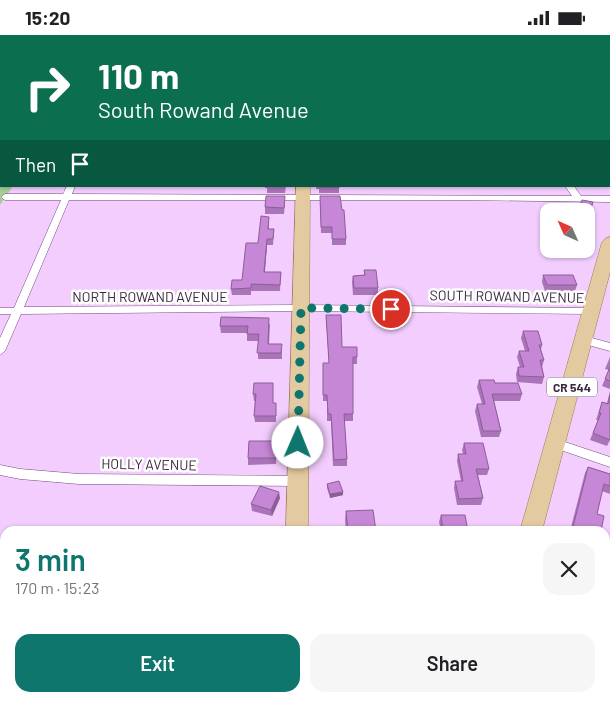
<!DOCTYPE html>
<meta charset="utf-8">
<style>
:root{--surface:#fff;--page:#f6f6f6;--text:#202124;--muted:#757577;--accent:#0f766e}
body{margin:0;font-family:Barlow,sans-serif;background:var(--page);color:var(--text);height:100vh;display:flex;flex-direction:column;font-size:19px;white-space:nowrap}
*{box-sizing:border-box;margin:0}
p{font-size:16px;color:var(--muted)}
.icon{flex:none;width:28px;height:28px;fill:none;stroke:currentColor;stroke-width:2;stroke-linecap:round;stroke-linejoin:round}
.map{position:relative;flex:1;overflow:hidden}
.panel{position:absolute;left:0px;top:491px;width:610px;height:176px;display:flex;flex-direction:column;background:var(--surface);border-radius:15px 15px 0 0;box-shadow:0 1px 4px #0004}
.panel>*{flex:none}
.banner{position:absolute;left:0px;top:0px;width:610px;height:152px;box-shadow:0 1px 4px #0004;background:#0b6e4f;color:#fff;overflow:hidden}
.needle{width:32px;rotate:315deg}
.fabs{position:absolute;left:540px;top:168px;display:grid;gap:10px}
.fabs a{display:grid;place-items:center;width:55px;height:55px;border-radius:10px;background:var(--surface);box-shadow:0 1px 4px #0004;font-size:25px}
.pin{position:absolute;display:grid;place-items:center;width:42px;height:42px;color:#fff;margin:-21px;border:2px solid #fff;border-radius:50%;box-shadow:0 1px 5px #0007}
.me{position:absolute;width:55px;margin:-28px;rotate:1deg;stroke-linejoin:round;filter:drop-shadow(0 0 4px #0008)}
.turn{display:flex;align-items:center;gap:18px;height:105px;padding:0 15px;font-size:22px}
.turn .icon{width:65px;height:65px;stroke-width:2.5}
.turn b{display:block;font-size:35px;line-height:42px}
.then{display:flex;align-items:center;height:48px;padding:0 15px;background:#0003;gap:10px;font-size:19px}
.round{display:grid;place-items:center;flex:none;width:52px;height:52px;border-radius:15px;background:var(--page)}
.headline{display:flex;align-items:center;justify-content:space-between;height:85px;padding:0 15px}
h1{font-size:30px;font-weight:600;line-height:38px;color:var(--accent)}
.cta{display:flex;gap:10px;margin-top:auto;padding:10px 15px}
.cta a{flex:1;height:58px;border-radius:15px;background:var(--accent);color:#fff;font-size:20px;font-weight:600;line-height:58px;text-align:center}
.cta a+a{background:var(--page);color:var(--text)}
.status{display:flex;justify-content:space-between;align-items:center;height:35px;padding:0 25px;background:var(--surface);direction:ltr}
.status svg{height:14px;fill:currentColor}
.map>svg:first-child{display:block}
.green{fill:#a5ce98}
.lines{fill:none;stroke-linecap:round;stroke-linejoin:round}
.street-casing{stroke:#734a7f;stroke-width:1}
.primary-casing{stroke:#9c7a54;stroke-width:1}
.street{fill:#fff;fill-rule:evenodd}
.primary{fill:#e3caa0;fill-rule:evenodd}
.wall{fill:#aa74b9}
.shaded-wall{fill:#8b5e96}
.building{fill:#c687d7;stroke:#8b5e96}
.route{stroke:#0f766e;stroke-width:9;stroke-dasharray:0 16.2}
.labels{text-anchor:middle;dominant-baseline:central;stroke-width:5;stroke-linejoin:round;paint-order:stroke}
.shield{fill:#fdfdfd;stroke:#746878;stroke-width:1}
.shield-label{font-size:12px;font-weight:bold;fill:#3a283f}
.street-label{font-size:14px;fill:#3a283f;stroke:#fdfdfd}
</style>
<div class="status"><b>15:20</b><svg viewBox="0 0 49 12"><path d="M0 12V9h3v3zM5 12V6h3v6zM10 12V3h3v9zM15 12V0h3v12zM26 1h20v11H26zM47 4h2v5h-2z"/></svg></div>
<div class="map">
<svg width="610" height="667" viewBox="0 0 610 667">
<rect width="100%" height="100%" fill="#f2cdfd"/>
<!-- green -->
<polygon class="green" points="0,47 1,151 13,151 0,170"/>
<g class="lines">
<!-- street casing -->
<g class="street-casing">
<g id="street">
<polygon points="116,0 135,0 136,1 117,1"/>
<polygon points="448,0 454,0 455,1 449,1"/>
<rect x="585" y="0" width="6" height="1"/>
<rect x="609" y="51" width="1" height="4"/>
<polygon points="67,151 75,151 72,159 572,161 565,151 574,151 581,161 610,161 610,167 462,165 69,165 24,272 301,270 592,273 597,276 592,279 301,276 21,279 5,316 0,320 0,303 11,279 0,279 0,273 14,273 61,165 5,165 1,162 5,159 63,159"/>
<polygon points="585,301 610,308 610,316 581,308 580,305 581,302"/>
<polygon points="556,404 610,422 610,432 552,412 550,409 552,406"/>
<polygon points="0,430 20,434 79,439 297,441 302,442 304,446 302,450 297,451 79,449 20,444 0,440"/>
<polygon points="605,576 610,578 610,592 605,590"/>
<polygon points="0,602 5,603 5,617 0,616"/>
<polygon points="43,662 59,662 58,667 42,667"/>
</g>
</g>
<!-- primary casing -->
<g class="primary-casing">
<g id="primary">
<rect x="302" y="0" width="10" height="1"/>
<polygon points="296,151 310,151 308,496 286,496"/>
<polygon points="610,202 610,237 542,496 520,496 602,207 605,204"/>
<rect x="282" y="662" width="28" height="5"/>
<polygon points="469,662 496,662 495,667 467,667"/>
</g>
</g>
<!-- street -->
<use href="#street" class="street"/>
<!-- primary -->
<use href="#primary" class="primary"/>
</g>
<!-- wall -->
<g class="wall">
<polygon points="265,151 286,151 285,158 267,158 267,153 265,153"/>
<polygon points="316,151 339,151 339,158 319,158 319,154 316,154"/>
<polygon points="285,167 284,179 265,179 265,172"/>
<polygon points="320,167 342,175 346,204 346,210 332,210 332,198 321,198"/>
<polygon points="269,182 269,194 274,194 273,210 267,210 265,237 281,237 280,256 251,256 251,260 232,260 231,254 242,245"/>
<polygon points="364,235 378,253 378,260 353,260 352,247 353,241 364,240"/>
<polygon points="543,240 577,250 575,256 545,256 542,247"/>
<polygon points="326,280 342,312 357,322 357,329 353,329 353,386 344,386 347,424 347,431 333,431 331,386 327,386 327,366 323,366 323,328 329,328"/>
<polygon points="270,289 269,309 282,315 282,324 258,324 258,306 247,306 247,298 221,298 220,291"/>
<polygon points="523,296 542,310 541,315 544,325 542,332 544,342 542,349 517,347 516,339 518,332 520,332 517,322 519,316 525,316 521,303"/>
<polygon points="610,322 610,354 602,351 609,335 605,334"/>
<polygon points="479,345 495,348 522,359 520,366 494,366 501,396 499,402 481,402 475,376 477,369 482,369 477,352"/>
<polygon points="273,348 273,368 276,375 276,387 255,387 254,381 255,366 254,366 253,359"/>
<polygon points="610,356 610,405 607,411 590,405 598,385 596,385 602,367 607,368"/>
<polygon points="464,408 489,434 487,440 478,440 483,463 481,470 457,470 454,453 455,446 461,446 457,426 458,419 463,419 462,415"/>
<polygon points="277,413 276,429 248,430 248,423"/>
<polygon points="588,432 610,439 610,459 602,456 597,479 601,496 570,496 585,438"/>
<polygon points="327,449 343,457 343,460 330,463 327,453"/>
<polygon points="280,463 272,481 252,476 251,469"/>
<polygon points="346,476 376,496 346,496 345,485"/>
<polygon points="441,480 468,496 441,496 439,487"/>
<polygon points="605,608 610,610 610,635 605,632"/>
<polygon points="539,662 565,662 565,667 538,667"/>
</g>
<!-- shaded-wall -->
<g class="shaded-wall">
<polygon points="267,204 267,210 264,243 264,237"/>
<polygon points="279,457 280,463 272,481 271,475"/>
<polygon points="343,457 343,460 330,463 330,459"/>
</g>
<!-- building -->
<g class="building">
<rect x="282" y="0" width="12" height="1"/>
<rect x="315" y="0" width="8" height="1"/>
<polygon points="610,78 610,107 609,110 609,80"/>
<rect x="319" y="151" width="20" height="1"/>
<polygon points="266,161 285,161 284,173 265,172"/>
<polygon points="320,161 340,161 342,175 344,175 346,204 332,204 332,192 321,192"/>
<polygon points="582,165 593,167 586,189 586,176 577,176"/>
<polygon points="261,181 269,182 268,194 274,194 273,204 267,204 264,237 281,237 280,250 251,249 251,253 231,254 232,245 242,245 246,208 258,208"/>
<polygon points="364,235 376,235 378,253 354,253 353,241 365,240"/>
<polygon points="543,240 573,240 577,250 547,250"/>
<polygon points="326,280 341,280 342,312 357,312 357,322 353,322 353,379 344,379 347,424 334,425 331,379 328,379 327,360 323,360 323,328 329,328"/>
<polygon points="221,282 269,283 268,309 282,309 281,318 257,318 259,299 247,299 248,291 220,291"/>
<polygon points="523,296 538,296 542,310 539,310 544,325 540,325 544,342 519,341 518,332 524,332 519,316 529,316"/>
<polygon points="610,332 610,346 605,344"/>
<polygon points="479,345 494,345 495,348 518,348 522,359 492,359 501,396 483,396 477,369 485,369"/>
<polygon points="254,348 273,348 273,368 276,368 276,381 254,381 256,359 253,359"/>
<polygon points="610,360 610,405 593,398 601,378 599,378 602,367 608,369"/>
<polygon points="249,406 277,406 276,423 248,423"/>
<polygon points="464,408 483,408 489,434 476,434 483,463 459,464 455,446 463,446 458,419 466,419"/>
<polygon points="588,432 610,439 610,451 604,449 597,479 604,481 601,496 572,496"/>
<polygon points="339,446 343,457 330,459 327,449"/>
<polygon points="260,451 279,457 271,475 251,469"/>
<polygon points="373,475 376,496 348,496 346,476"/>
<polygon points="441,480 465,480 468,496 443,496"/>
<polygon points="605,608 610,610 610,627 605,625"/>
<rect x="221" y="662" width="41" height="5"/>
<polygon points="544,662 565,662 565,667 557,667"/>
</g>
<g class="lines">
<!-- route -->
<polyline class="route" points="298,408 301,273 391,274"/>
</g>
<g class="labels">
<!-- shield labels -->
<rect class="shield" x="547" y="342.5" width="50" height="19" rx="4"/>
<g class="shield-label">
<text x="572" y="352">CR 544</text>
</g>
<!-- street labels -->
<g class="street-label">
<text x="150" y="261">NORTH ROWAND AVENUE</text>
<text transform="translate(507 261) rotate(1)">SOUTH ROWAND AVENUE</text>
<text transform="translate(149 429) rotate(1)">HOLLY AVENUE</text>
</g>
</g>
</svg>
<div class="fabs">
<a><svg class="needle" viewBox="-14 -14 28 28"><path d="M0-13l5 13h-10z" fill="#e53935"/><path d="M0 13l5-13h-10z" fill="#757577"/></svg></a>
</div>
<div class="pin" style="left:391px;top:274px;background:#d93025"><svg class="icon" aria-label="arrive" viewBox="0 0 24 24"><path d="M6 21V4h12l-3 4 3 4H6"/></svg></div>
<svg class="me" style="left:298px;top:408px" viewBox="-20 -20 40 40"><circle r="19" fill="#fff"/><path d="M0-13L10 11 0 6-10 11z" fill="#0f766e"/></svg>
<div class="banner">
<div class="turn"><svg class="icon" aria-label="right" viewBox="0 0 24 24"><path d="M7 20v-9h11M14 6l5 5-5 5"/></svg><div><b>110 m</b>South Rowand Avenue</div></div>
<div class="then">Then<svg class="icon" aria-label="arrive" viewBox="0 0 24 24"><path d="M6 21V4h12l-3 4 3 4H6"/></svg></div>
</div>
<section class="panel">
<div class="headline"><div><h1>3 min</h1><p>170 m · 15:23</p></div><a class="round"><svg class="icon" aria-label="close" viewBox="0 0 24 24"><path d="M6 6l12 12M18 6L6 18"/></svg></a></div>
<div class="cta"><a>Exit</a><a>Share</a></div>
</section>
</div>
